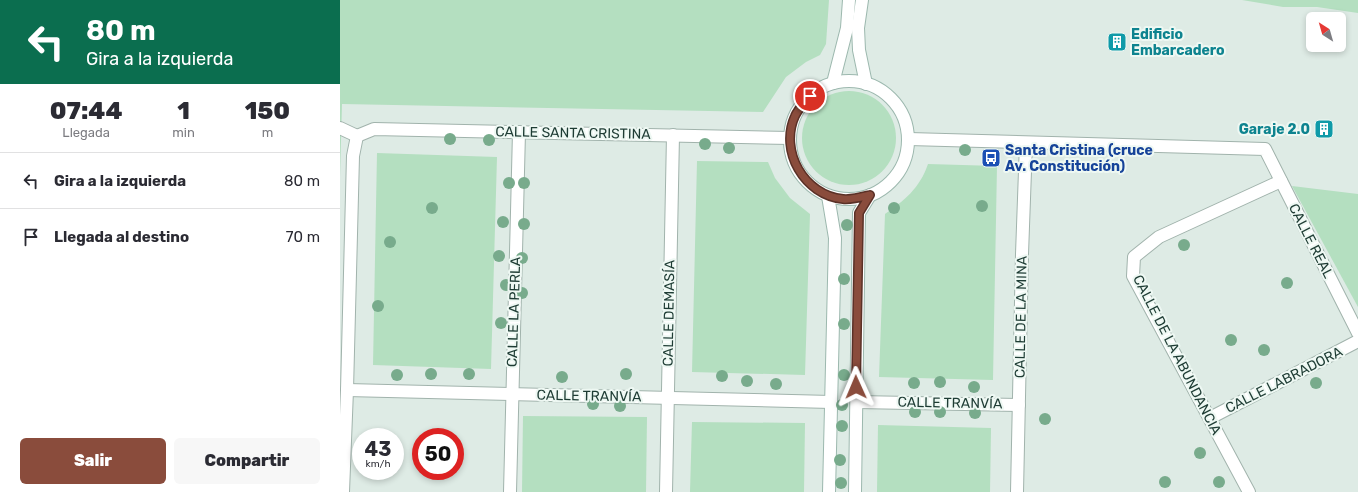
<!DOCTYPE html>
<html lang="es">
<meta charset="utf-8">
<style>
:root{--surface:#fff;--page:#f7f7f7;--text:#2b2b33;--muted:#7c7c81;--line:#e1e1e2;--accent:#8a4c3c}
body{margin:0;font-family:Rubik,sans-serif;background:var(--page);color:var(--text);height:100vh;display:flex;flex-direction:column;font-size:15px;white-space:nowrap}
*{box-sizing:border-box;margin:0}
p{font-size:13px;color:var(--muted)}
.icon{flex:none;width:22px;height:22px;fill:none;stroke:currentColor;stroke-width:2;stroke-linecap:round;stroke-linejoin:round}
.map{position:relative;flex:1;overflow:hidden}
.side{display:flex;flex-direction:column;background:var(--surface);width:340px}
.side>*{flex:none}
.guide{background:#0b6e4f;color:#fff;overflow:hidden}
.needle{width:26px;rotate:323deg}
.tools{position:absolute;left:966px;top:12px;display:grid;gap:8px}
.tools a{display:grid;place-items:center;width:40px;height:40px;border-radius:6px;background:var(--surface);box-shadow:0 2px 6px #0003;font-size:20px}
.speed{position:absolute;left:12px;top:428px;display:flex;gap:8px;font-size:20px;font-weight:700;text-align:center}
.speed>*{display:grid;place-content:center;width:52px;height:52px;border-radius:50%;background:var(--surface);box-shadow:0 2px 6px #0003;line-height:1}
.speed small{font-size:10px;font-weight:400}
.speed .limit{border:6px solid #d22;background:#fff;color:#111}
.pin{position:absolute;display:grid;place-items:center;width:34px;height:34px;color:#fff;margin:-17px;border:2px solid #fff;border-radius:50%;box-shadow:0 1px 4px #0007}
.me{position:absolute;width:44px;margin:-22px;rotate:359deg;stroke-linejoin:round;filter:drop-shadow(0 0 3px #0008)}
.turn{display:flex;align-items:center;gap:14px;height:84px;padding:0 20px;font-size:18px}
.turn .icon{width:52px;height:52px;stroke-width:2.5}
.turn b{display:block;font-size:28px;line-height:34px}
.eta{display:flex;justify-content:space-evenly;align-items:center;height:68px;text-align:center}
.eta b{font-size:24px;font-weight:800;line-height:28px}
.primary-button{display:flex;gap:8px;margin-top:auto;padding:8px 20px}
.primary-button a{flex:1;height:46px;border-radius:6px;background:var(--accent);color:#fff;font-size:16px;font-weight:800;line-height:46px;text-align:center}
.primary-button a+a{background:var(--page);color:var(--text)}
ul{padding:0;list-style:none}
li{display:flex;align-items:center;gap:12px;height:56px;padding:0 20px;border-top:1px solid var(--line)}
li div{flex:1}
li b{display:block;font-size:15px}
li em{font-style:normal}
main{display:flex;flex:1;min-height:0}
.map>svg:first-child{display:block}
.green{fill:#b4dfc0}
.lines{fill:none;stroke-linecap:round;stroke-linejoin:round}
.minor-casing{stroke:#a1b3ac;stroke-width:14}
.secondary-casing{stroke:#9cb8ae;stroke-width:14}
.minor{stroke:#fff;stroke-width:12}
.secondary{stroke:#fff;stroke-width:12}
.tree{fill:#78ab8c}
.route-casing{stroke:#5a3127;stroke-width:10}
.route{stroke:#8a4c3c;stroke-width:7}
.labels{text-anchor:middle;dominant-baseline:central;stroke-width:4;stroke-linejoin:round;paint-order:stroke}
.culture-label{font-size:14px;font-weight:bold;fill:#0d838f;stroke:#eef8f3;text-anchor:start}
.street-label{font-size:14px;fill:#1e3c34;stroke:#eef8f3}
.transit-label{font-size:14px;font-weight:bold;fill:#164399;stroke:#eef8f3;text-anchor:start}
</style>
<main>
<section class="side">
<div class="guide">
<div class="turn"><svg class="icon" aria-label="left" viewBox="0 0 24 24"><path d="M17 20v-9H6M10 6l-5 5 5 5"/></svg><div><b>80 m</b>Gira a la izquierda</div></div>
</div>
<div class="eta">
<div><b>07:44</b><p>Llegada</p></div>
<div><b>1</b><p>min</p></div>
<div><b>150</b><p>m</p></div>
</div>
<ul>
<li><svg class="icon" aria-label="left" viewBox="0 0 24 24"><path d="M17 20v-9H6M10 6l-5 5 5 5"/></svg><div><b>Gira a la izquierda</b></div><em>80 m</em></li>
<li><svg class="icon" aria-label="arrive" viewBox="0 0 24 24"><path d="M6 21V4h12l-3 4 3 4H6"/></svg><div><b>Llegada al destino</b></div><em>70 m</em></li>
</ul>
<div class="primary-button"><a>Salir</a><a>Compartir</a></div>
</section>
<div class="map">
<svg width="1018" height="492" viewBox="0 0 1018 492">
<rect width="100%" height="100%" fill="#deebe5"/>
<!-- green -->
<g class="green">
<polygon points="0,0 489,0 486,44 480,55 466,62 446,77 423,112 2,104 0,177"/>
<polygon points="902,0 1018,0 1018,13 977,7 943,7"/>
<circle cx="509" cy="138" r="47"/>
<polygon points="37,153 157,157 151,369 33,365"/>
<polygon points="357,161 428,162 435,178 450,198 470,214 465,375 352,372"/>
<path d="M588 164 657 166 653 380 539 377 545 214C564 201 580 188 588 164Z"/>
<polygon points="952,186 1018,194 1018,307"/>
<polygon points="183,416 307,417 306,492 182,492"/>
<polygon points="352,422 465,423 464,492 350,492"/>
<polygon points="538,425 651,428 650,492 537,492"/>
</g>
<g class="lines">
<!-- minor casing -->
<g class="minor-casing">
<g id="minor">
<polyline points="0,128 17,136"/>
<polyline points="17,136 34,129 450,138"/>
<polyline points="569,139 925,149 1018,333"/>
<polyline points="7,390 491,402"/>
<polyline points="517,402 679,405"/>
<polyline points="870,418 1018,341"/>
<polyline points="3,492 7,390 13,156 17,136"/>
<polyline points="170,492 179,132"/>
<polyline points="326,492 333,135"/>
<polyline points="677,492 682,254 686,143"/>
<polyline points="909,492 793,276 794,257 819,237 941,181"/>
</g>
</g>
<!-- secondary casing -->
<g class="secondary-casing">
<g id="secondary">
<polyline points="522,0 518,28 519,50 526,84"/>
<circle cx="509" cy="140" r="59"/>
<polyline points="493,83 507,28 509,0"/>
<polyline points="488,196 495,238 489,492"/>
<polyline points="515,492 519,213 530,195"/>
</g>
</g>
<!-- minor -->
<use href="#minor" class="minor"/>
<!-- secondary -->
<use href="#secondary" class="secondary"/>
</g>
<!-- trees -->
<g class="tree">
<circle cx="110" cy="139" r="6"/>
<circle cx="149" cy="140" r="6"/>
<circle cx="365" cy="144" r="6"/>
<circle cx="389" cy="148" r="6"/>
<circle cx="625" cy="150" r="6"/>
<circle cx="169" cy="183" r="6"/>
<circle cx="184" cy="183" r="6"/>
<circle cx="642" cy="206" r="6"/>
<circle cx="92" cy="208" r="6"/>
<circle cx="554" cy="208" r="6"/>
<circle cx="163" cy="222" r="6"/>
<circle cx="184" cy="224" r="6"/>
<circle cx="507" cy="225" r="6"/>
<circle cx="50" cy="242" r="6"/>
<circle cx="844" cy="245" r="6"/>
<circle cx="159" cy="256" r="6"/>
<circle cx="182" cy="258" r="6"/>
<circle cx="504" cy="279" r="6"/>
<circle cx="947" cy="283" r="6"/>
<circle cx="166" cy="285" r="6"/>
<circle cx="182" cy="293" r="6"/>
<circle cx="38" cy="306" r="6"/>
<circle cx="161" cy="323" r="6"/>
<circle cx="504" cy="324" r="6"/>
<circle cx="891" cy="340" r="6"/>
<circle cx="924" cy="350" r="6"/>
<circle cx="91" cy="374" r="6"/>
<circle cx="129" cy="374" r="6"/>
<circle cx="286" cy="374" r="6"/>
<circle cx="57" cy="375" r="6"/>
<circle cx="504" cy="375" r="6"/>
<circle cx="382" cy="376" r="6"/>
<circle cx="222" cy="377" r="6"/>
<circle cx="407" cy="381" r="6"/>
<circle cx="600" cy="382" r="6"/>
<circle cx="574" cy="383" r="6"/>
<circle cx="976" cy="383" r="6"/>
<circle cx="436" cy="384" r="6"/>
<circle cx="634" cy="387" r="6"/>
<circle cx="253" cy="404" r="6"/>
<circle cx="502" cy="405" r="6"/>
<circle cx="280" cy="406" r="6"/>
<circle cx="575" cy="412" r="6"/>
<circle cx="600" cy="412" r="6"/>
<circle cx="635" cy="413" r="6"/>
<circle cx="705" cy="419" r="6"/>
<circle cx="502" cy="426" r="6"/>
<circle cx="860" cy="453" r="6"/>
<circle cx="500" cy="460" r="6"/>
<circle cx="825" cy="482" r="6"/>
<circle cx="879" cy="482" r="6"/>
<circle cx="501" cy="483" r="6"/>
</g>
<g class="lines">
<!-- route casing -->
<g class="route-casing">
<path id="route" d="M470 96C465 102 458 109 455 116 439 151 464 195 503 199 511 200 522 197 530 195L519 213 516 387"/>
</g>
<!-- route -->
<use href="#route" class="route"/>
</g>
<!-- icons -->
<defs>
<g id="building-square" transform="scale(1)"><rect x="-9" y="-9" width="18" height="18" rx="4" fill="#0f9aa8" stroke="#eef8f3"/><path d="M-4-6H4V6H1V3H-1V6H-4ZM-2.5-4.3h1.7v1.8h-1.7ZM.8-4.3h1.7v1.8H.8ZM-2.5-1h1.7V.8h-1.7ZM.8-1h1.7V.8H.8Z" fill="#fff"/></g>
<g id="bus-square" transform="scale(1)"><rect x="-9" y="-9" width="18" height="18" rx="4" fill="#1a4fb4" stroke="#eef8f3"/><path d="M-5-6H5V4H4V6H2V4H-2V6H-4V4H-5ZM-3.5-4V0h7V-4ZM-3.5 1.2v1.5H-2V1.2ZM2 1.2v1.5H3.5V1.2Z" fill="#fff"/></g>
</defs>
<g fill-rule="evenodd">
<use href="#building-square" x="777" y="42"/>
<use href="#building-square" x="984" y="129"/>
<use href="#bus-square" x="651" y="158"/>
</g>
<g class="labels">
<!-- culture labels -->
<g class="culture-label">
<text x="791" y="34">Edificio<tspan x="791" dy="16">Embarcadero</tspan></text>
<text x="970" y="129" text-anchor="end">Garaje 2.0</text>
</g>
<!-- street labels -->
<g class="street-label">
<text transform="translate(233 133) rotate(1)">CALLE SANTA CRISTINA</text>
<text transform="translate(971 241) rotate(63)">CALLE REAL</text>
<text transform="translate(174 312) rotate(-88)">CALLE LA PERLA</text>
<text transform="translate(329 313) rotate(-89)">CALLE DEMASÍA</text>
<text transform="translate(681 317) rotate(-89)">CALLE DE LA MINA</text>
<text transform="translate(837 355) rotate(63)">CALLE DE LA ABUNDANCIA</text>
<text transform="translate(944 380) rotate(-27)">CALLE LABRADORA</text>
<text transform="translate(249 396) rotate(1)">CALLE TRANVÍA</text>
<text transform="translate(610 403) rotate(1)">CALLE TRANVÍA</text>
</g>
<!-- transit labels -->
<g class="transit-label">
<text x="665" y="150">Santa Cristina (cruce<tspan x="665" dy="16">Av. Constitución)</tspan></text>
</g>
</g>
</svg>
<div class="tools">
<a><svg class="needle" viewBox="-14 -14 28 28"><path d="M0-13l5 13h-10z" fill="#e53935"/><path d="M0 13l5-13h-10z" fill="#7c7c81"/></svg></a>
</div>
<div class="speed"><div>43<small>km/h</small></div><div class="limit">50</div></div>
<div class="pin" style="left:470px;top:96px;background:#d93025"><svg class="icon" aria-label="arrive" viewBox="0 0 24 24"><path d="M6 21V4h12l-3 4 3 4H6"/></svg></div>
<svg class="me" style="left:516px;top:387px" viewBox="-20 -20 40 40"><path d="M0-17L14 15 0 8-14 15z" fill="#8a4c3c" stroke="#fff" stroke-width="4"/></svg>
</div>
</main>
